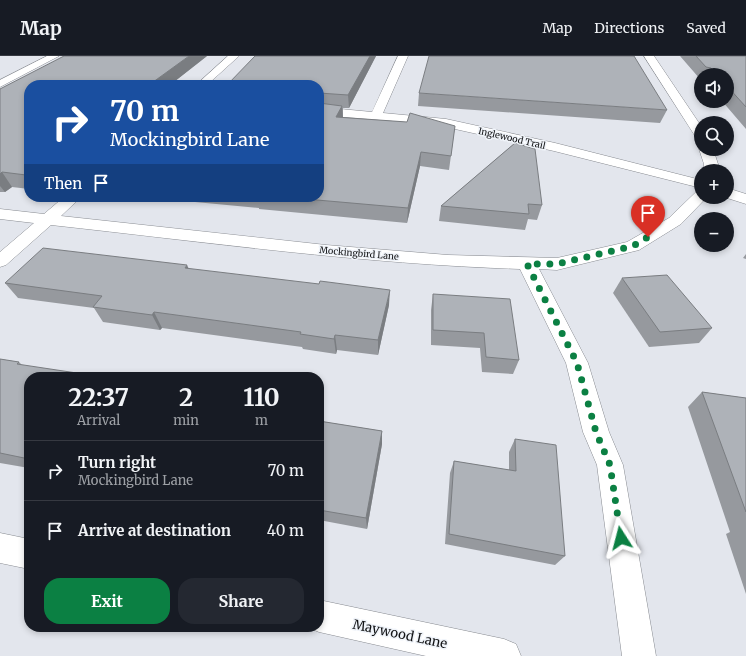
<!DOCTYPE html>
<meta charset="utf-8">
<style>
:root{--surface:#171b24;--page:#242831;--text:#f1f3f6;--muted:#9ea1a6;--line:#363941;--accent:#0b8043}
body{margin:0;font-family:Merriweather,serif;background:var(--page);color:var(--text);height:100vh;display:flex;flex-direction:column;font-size:15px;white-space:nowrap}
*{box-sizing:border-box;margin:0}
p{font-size:13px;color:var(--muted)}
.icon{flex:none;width:22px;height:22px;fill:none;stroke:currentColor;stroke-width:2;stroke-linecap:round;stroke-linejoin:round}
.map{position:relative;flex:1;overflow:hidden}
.panel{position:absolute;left:24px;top:316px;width:300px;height:260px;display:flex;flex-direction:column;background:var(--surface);border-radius:16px;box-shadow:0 2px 6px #0003}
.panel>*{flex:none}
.banner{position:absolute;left:24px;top:24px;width:300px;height:122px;border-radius:16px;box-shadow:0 2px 6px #0003;background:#1a4fa0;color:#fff;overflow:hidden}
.buttons{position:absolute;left:694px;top:12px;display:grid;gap:8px}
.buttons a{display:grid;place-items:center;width:40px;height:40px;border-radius:50%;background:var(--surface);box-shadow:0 2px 6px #0003;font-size:20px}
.pin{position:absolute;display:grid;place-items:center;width:34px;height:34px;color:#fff;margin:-41px -17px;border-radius:50% 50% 50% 0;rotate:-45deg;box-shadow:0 0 4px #0007}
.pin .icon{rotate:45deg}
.me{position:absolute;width:44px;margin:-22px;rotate:351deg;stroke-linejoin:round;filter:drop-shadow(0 0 3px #0008)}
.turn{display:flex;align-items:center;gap:14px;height:84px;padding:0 20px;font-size:18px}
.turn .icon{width:52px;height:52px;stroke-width:2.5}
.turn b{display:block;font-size:28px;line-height:34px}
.then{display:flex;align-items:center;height:38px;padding:0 20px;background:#0003;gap:8px;font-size:15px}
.eta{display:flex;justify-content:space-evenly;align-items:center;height:68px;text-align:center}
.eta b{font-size:24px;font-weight:700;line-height:28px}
.primary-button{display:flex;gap:8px;margin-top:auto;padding:8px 20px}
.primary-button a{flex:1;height:46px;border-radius:16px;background:var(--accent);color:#fff;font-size:16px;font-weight:700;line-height:46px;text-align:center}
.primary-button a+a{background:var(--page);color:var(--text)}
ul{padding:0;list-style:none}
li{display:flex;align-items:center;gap:12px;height:60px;padding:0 20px;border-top:1px solid var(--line)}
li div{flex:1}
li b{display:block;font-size:15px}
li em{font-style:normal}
header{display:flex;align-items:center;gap:24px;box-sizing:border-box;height:56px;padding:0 20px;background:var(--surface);border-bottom:1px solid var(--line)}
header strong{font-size:19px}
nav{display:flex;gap:22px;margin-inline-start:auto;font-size:14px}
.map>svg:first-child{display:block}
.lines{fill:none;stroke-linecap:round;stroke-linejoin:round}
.minor-casing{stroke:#888b91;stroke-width:1}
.minor{fill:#fff;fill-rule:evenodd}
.wall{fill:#96999e}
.shaded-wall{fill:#7a7d81}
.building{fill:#aeb2b8;stroke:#7a7d81}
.route{stroke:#0b8043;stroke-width:7;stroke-dasharray:0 12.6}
.labels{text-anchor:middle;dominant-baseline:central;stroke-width:3;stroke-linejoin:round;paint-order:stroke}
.far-street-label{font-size:9px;fill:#111214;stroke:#f0f4fa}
.near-street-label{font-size:13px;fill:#111214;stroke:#f0f4fa}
</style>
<header>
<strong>Map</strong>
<nav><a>Map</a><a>Directions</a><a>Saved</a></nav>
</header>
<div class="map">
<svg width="746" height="600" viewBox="0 0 746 600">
<rect width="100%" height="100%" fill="#e3e6ed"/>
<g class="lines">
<!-- minor casing -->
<g class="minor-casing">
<g id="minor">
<polygon points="47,0 59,0 0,31 0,24"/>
<polygon points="228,0 239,0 207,29 196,29"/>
<polygon points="398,0 408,0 383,57 446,63 555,87 701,124 701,132 554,95 446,71 319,59 319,51 372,56"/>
<polygon points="644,0 654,0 701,70 701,84 696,83 695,80"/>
<polygon points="701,91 701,93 713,93 718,108 718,115 704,115 704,108 699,93"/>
<polygon points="727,132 746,138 746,148 724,141 727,141"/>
<path d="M701 134V141H707L681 168 639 194 557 214 539 213 588 307 609 376 623 409 656 600H622L597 409 583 376 566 307 520 213C363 208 207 186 51 169L6 209 0 211V196L34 167 0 163V153L44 158 64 141H81L61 160 326 189 448 199 557 202 627 186 669 162 696 136Z"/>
<polygon points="0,477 29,483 29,513 0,507"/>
<polygon points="319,544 504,583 516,588 521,600 426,600 319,576 307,571 319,571"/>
</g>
</g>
<!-- minor -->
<use href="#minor" class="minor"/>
</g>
<!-- wall -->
<g class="wall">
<polygon points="207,0 170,29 29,29 29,133 12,131 5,136 0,136 0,33"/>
<polygon points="255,0 376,0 349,52 343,52 343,61 455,70 449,114 420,110 407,167 259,153 259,152 142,141 319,141 319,29"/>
<polygon points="680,0 746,0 746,73 722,45 727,45 727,19 701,19 701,23 700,23"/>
<polygon points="419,37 667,54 660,67 418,50"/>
<polygon points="515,87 542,149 537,164 528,163 525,174 439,165 441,150"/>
<polygon points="746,198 746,203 743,202"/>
<polygon points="189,213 389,249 378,299 337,294 336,298 303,293 302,291 162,272 160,274 103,266 94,252 18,242 5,227"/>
<polygon points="622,222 712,272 699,287 649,291 613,237"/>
<polygon points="433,238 519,304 513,318 482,316 480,292 431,289 431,254"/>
<polygon points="0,303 19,306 21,308 29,321 29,412 0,407"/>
<polygon points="702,336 746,342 746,538 726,478 730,476 688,351"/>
<polygon points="319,365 382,375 382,388 367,473 319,464"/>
<polygon points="515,383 565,500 555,509 445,488 450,417 454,405 509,414 509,396"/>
</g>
<!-- shaded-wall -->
<g class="shaded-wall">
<polygon points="189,0 207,0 170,29 149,29"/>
<polygon points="370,0 376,0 349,52 348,39"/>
<polygon points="342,50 343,63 336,61"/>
<polygon points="421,96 420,110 407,167 408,152"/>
<polygon points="2,116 12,131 5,136 0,130 0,118"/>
<polygon points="29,117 29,123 26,119"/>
<polygon points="187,209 194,224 185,212"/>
<polygon points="390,234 389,249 378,299 378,284"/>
<polygon points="154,256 162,272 160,274 152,259"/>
<polygon points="335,279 337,294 336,298 334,283"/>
<polygon points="382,375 382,388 367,473 366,462"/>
</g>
<!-- building -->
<g class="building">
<polygon points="64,0 189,0 149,29 29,29 29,117 26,119 2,116 0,118 0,33"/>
<polygon points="255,0 370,0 348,39 319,37 319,29 227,29"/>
<polygon points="429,0 634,0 667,54 419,37"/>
<polygon points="696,0 746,0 746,51 727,30 727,19 717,19 711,12 706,11"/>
<polygon points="319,47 342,50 336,61 407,66 410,57 455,70 451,100 421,96 408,152 283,141 319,141"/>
<polygon points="515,87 535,93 542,149 528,148 529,158 441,150"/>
<polygon points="43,192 187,209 185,212 319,228 320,225 390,234 378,284 335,279 334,283 300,278 301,276 154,256 152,259 93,251 102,240 5,227"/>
<polygon points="667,219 712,272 660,276 622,222"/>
<polygon points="433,238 510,243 519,304 486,301 484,277 433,274"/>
<polygon points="0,303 19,306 17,308 90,319 88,321 29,321 29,403 0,397"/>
<polygon points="702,336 746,342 746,456"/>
<polygon points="319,365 382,375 366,462 319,454"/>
<polygon points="515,383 556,389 565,500 449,478 454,405 516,415"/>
</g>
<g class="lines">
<!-- route -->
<polyline class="route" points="621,482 610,409 596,376 577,307 527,208 557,208 633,190 648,181"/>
</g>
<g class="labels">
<!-- far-street labels -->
<g class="far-street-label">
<text transform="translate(512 82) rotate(13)">Inglewood Trail</text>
<text transform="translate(359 197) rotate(5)">Mockingbird Lane</text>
</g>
<!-- near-street labels -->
<g class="near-street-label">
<text transform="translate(400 578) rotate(12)">Maywood Lane</text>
</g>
</g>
</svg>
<div class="buttons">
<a><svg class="icon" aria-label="sound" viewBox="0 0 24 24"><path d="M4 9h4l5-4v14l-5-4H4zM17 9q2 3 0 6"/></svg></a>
<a><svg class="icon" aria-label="search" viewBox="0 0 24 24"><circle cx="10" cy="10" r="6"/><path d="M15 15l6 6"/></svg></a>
<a>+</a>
<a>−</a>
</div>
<div class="pin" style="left:648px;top:181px;background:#d93025"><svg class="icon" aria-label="arrive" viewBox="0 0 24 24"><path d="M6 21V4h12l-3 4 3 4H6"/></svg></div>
<svg class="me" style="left:621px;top:482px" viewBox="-20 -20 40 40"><path d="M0-17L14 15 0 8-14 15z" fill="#0b8043" stroke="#fff" stroke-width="4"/></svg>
<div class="banner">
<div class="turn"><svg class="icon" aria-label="right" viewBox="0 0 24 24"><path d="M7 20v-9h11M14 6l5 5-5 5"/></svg><div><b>70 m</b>Mockingbird Lane</div></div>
<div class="then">Then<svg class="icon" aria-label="arrive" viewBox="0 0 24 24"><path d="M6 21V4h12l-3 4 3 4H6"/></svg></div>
</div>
<section class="panel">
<div class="eta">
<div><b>22:37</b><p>Arrival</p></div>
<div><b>2</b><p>min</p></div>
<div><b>110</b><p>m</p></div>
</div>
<ul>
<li><svg class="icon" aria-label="right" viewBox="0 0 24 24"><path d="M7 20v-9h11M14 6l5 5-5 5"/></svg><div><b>Turn right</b><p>Mockingbird Lane</p></div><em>70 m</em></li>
<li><svg class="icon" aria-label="arrive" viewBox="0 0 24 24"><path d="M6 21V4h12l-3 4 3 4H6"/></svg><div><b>Arrive at destination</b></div><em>40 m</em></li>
</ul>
<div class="primary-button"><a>Exit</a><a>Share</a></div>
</section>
</div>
